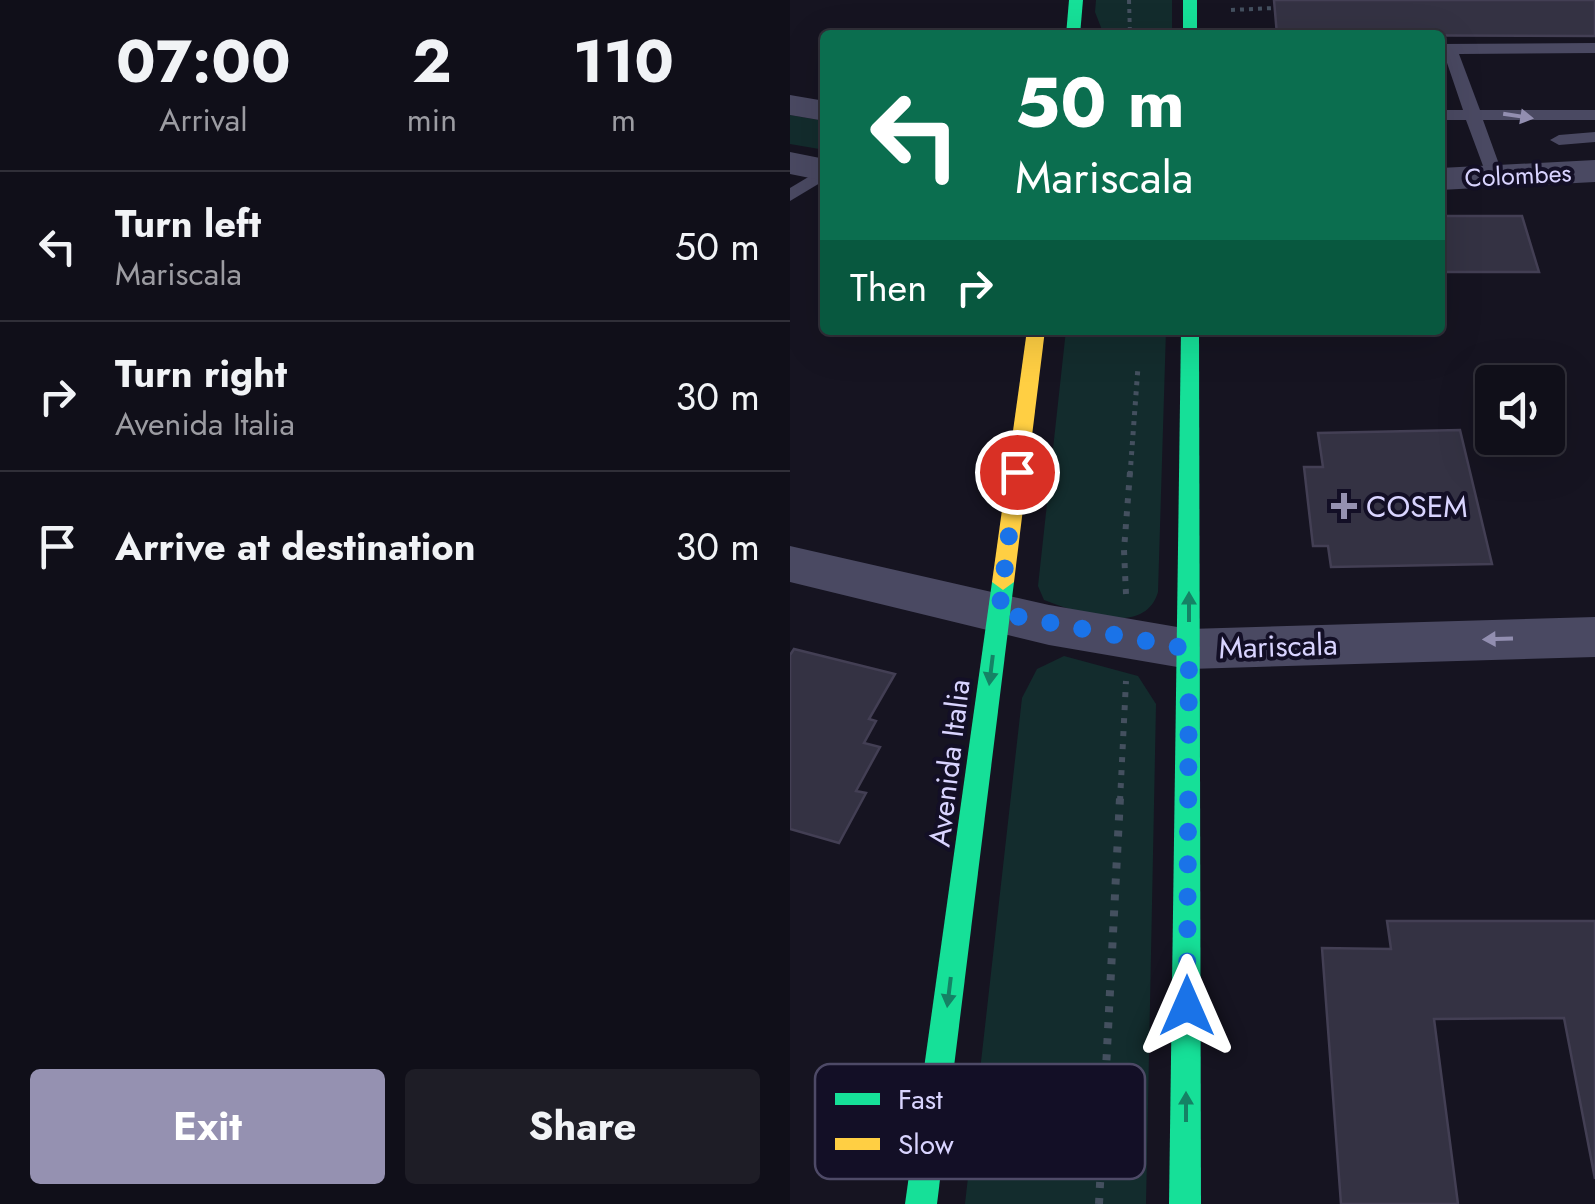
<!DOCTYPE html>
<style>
:root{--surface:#100f19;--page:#1e1d26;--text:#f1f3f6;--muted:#9c9ca2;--line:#302f38;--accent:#9591b1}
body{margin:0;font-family:Jost,sans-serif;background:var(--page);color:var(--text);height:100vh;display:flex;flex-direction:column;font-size:38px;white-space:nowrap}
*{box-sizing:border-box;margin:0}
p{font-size:32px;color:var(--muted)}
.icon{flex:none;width:55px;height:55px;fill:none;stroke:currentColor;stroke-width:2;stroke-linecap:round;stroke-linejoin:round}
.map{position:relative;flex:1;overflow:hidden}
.drawer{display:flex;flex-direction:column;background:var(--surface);width:790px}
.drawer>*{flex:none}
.guide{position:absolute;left:30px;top:30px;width:625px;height:305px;border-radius:10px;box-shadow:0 10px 40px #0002,0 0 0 2px var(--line);background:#0b6e4f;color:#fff;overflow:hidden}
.controls{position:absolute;left:685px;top:365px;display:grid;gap:20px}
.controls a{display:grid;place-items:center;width:90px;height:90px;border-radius:10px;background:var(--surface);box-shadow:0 10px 40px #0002,0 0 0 2px var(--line);font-size:50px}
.pin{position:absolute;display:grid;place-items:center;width:85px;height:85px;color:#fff;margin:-42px;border:5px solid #fff;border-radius:50%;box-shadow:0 2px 10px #0007}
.me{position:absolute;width:110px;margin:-55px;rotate:0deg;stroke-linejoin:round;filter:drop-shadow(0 0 8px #0008)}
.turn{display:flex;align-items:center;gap:35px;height:210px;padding:0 30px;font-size:45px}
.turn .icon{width:130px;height:130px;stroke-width:2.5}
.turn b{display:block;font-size:70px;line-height:85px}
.then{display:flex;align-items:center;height:95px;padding:0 30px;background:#0003;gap:20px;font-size:38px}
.eta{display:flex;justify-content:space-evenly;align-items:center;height:170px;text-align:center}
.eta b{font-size:60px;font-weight:700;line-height:70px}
.button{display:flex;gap:20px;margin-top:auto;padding:20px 30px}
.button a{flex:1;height:115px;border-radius:10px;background:var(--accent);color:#fff;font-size:40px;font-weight:700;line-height:115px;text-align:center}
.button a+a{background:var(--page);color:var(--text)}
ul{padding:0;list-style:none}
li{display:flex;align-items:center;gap:30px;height:150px;padding:0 30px;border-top:2px solid var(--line)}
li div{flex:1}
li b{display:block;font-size:38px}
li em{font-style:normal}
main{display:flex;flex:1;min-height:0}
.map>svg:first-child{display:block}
.green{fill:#132c2d}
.building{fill:#343243;stroke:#433f54;stroke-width:2.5}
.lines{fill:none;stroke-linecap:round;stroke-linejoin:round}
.path-far3{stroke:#44505f;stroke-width:4;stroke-dasharray:4 5;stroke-linecap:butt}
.path-far2{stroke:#44505f;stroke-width:5;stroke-dasharray:4 6;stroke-linecap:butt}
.path-far1{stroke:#44505f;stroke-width:6;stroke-dasharray:5 8;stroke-linecap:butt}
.path{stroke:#44505f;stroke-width:8;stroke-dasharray:6 10;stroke-linecap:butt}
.lane{fill:#4a4962;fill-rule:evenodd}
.street{fill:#4a4962;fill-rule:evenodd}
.fast{fill:#16e098;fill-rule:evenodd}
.slow{fill:#ffcf43;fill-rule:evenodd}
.oneway{fill:#928eb0}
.oneway2{fill:#158265}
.route{stroke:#1a73e8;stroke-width:18;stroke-dasharray:0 32.4}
.poi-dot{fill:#9591b1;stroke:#130f26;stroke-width:4}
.labels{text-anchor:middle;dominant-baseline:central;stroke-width:8;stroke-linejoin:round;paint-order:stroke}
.far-street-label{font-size:25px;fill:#d9d4ff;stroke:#130f26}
.poi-label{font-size:30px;fill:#d9d4ff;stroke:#130f26;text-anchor:start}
.street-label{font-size:30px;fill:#d9d4ff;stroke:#130f26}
.key{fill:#130f26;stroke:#4e4a67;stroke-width:2.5}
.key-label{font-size:28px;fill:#d9d4ff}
</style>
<main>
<section class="drawer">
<div class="eta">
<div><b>07:00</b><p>Arrival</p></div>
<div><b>2</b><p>min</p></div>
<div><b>110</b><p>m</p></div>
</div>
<ul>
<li><svg class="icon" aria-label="left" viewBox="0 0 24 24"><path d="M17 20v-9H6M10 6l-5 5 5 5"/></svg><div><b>Turn left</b><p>Mariscala</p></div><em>50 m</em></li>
<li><svg class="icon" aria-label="right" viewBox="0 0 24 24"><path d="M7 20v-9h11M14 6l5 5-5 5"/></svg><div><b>Turn right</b><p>Avenida Italia</p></div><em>30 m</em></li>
<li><svg class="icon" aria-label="arrive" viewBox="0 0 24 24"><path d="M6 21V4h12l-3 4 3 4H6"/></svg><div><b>Arrive at destination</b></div><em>30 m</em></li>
</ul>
<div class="button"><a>Exit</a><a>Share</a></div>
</section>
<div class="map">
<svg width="805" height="1204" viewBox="0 0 805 1204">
<rect width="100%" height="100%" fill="#161421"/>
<!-- green -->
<g class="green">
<polygon points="306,0 382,0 382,35 314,35 305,12"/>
<polygon points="0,115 35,121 35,150 0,144"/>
<path d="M276 330H376L368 592C355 638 286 612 254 600L248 586Z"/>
<polygon points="274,656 348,676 366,704 356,1204 175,1204 232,698 247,669"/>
</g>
<!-- building -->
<g class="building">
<polygon points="484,0 805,0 805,36 487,35"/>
<polygon points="650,216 732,216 749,272 650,272"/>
<polygon points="670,430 702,564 541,567 538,546 523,546 514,467 533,467 528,433"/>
<polygon points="4,649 105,674 79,719 86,721 74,743 90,747 66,791 76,793 49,843 0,829 0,655"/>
<polygon points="597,921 805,921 805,1179 774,1018 644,1019 668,1204 551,1204 532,948 601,949"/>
</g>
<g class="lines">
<!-- path-far3 -->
<g class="path-far3">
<polyline points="339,0 340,35"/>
<polyline points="441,10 484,8"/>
</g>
<!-- path-far2 -->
<polyline class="path-far2" points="340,475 348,367"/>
<!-- path-far1 -->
<g class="path-far1">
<polyline points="336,594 334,550 340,472"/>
<polyline points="330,801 336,681"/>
</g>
<!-- path -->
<polyline class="path" points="309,1204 330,798"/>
<!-- lane -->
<g class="lane">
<polygon points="805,43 805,53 669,54 690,110 805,110 805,120 693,120 714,178 711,182 699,182 676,120 650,120 650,110 673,110 654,54 650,54 650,44"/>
<polygon points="805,132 805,142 769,145 760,140 769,135"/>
<polygon points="35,167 35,180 0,201 0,188"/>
</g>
<!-- street -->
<g class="street">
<polygon points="0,95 35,101 35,121 0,115"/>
<polygon points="0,152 35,159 35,181 0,174"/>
<polygon points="805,160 805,182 650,190 650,168"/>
<polygon points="0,546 259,605 399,629 805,617 805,657 399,669 259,645 0,582"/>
</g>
<!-- fast -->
<g class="fast">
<polygon points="279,0 293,0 290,35 276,35"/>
<rect x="393" y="0" width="14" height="35"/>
<polygon points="391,330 409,330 411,1204 379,1204"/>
<polygon points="213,574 224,582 147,1204 115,1204 202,582"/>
</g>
<!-- slow -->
<polygon class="slow" points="237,330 255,330 224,582 213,590 202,582"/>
</g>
<!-- one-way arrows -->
<defs><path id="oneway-solid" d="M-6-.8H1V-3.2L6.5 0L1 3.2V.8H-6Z" transform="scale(2.5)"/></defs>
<g class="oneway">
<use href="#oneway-solid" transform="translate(728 116) rotate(9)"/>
<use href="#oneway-solid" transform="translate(708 639) rotate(178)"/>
</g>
<g class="oneway2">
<use href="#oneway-solid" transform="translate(399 607) rotate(-90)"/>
<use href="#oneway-solid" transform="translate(201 670) rotate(97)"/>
<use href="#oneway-solid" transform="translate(159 992) rotate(97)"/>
<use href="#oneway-solid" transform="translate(396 1107) rotate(-90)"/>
</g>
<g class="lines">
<!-- route -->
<polyline class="route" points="227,472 209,613 399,649 397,1006"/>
</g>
<!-- markers -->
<path class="poi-dot" d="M549 491h10v10h10v10h-10v10h-10v-10h-10v-10h10z"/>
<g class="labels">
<!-- far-street labels -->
<g class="far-street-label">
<text transform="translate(728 175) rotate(-3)">Colombes</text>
</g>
<!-- poi labels -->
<g class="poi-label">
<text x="576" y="506">COSEM</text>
</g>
<!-- street labels -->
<g class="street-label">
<text transform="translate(488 646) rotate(-2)">Mariscala</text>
<text transform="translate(159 763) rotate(-83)">Avenida Italia</text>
</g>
</g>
<!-- legend -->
<rect x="25" y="1064" width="330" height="115" rx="15" class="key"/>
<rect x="45" y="1093" width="45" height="12" fill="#16e098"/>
<rect x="45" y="1138" width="45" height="12" fill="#ffcf43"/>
<g class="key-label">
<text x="108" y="1109">Fast</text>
<text x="108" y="1154">Slow</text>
</g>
</svg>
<div class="controls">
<a><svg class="icon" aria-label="sound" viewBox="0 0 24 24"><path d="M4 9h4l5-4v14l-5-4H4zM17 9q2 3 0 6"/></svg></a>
</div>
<div class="pin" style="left:227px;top:472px;background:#d93025"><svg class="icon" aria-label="arrive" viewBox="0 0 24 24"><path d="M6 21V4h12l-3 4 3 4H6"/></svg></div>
<svg class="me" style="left:397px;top:1006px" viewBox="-20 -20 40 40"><path d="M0-17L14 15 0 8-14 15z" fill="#1a73e8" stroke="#fff" stroke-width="4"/></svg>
<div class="guide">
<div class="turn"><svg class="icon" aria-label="left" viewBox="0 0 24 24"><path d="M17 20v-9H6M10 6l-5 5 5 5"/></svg><div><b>50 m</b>Mariscala</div></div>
<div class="then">Then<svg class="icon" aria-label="right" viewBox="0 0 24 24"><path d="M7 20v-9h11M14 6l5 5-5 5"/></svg></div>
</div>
</div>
</main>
